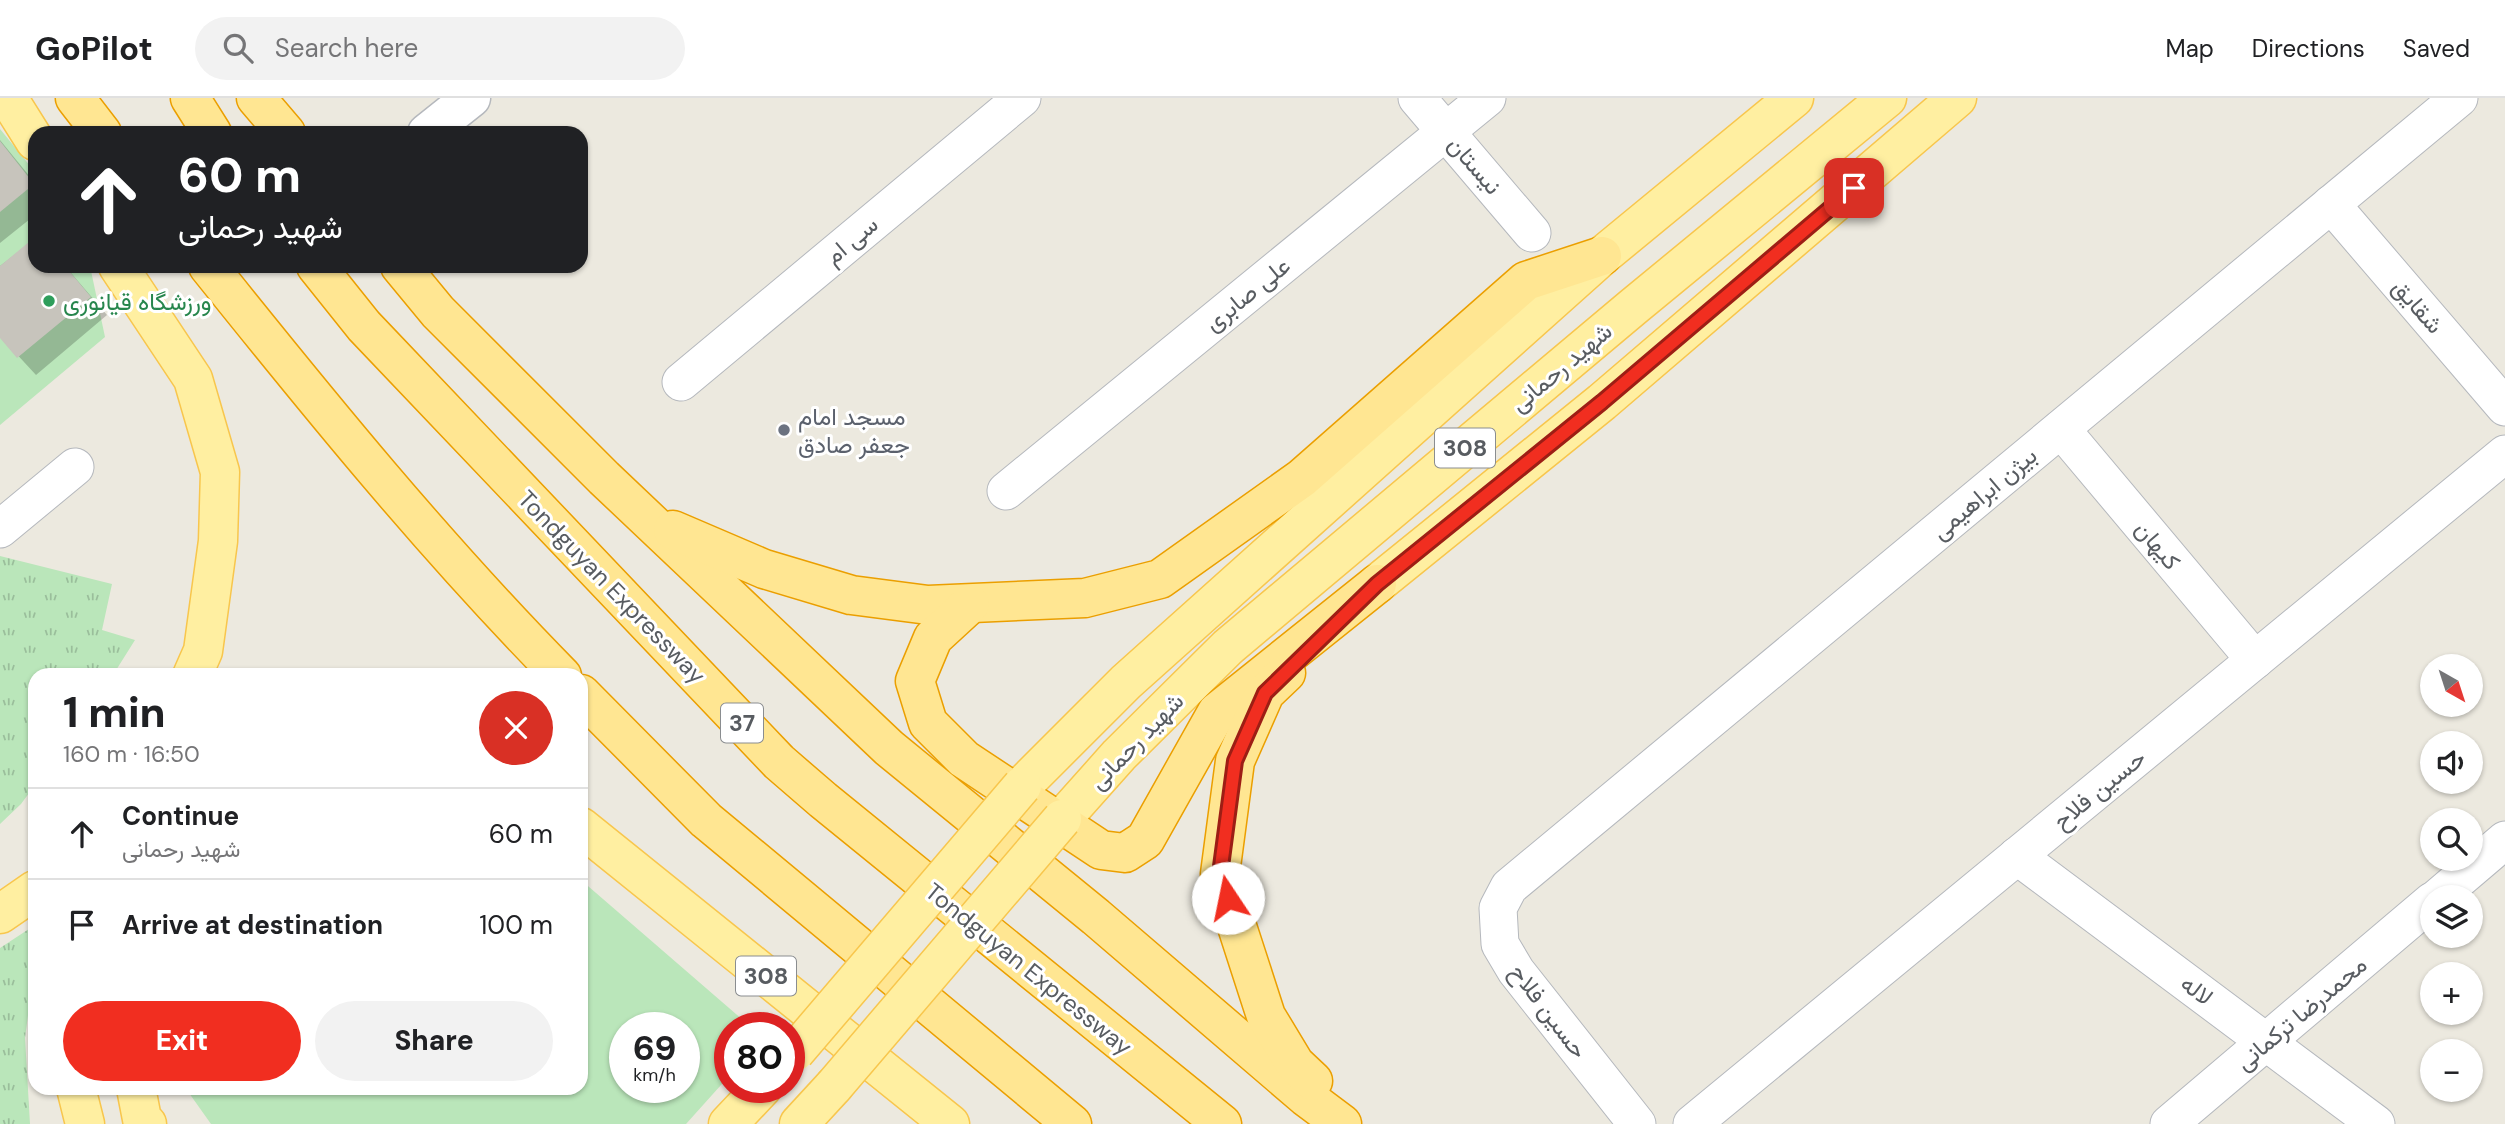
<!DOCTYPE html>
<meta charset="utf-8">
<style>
:root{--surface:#fff;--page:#f2f2f2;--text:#202124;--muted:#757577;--line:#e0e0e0;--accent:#f12e20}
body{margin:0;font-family:"DM Sans",Vazirmatn,sans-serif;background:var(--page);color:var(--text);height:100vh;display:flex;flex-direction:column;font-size:26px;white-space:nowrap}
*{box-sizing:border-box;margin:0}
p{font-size:23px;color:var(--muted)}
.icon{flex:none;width:38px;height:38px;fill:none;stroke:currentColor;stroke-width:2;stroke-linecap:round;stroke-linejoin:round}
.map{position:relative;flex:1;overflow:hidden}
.panel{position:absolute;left:28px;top:570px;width:560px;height:427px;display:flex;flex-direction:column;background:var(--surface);border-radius:21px;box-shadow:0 2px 5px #0004}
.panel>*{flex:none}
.banner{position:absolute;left:28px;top:28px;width:560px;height:147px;border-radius:21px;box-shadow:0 2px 5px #0004;background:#202124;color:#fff;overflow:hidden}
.needle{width:46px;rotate:141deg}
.buttons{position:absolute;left:2420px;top:556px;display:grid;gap:14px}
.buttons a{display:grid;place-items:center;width:63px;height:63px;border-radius:50%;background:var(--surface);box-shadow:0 2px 5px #0004;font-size:35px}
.speed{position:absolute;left:609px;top:914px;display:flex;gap:14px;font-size:35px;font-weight:700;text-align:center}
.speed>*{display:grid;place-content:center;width:91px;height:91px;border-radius:50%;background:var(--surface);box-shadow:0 2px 5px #0004;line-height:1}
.speed small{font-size:18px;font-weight:400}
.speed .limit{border:10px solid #d22;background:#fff;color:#111}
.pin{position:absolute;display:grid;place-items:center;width:60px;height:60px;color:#fff;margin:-30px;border-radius:14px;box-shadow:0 4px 10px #0006}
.me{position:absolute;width:77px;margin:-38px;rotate:349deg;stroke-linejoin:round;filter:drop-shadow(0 0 5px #0008)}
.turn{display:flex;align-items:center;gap:24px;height:147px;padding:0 35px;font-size:32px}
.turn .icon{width:91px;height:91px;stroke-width:2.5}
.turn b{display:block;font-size:49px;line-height:60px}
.round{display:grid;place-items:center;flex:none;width:74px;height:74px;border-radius:37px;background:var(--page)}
.head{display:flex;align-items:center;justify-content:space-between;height:119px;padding:0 35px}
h1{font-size:42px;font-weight:800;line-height:52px}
.button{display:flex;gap:14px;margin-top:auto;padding:14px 35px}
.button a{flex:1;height:80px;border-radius:42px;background:var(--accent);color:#fff;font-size:28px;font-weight:800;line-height:80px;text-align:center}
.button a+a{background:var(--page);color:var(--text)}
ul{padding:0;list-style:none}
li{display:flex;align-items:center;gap:21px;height:91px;padding:0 35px;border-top:2px solid var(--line)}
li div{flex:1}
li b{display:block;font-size:26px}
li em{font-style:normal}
header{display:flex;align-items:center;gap:42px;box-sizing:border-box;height:98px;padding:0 35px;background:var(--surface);border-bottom:2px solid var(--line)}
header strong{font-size:33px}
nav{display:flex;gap:38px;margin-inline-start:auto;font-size:24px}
.search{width:490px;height:63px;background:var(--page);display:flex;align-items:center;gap:18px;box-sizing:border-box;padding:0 24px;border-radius:38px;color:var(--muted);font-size:26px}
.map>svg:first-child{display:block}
.grass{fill:url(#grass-tufts)}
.park{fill:#bae6ba;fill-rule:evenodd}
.shadow{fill:#0003}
.building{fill:#c7c4bc}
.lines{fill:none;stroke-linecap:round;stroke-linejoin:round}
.minor-casing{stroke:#b5b8bd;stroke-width:39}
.tertiary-casing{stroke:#b5b8bd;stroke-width:41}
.primary-casing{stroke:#f8c64d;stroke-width:41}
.trunk-casing{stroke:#eb9f00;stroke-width:41}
.minor{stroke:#fff;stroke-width:37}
.tertiary{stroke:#fff;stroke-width:38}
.primary{stroke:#ffefa1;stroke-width:38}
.trunk{stroke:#ffe692;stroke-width:38}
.primary-bridge-casing{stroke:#f8c64d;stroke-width:41;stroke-linecap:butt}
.primary-bridge{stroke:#ffefa1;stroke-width:38}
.route-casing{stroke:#9d1e15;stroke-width:18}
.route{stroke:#f12e20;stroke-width:12}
.leisure-dot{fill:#2e9e5b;stroke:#fff;stroke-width:2.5}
.worship-dot{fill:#6b7280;stroke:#fff;stroke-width:2.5}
.labels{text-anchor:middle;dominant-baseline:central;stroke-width:6;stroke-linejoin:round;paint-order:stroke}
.shield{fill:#fff;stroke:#8a8d90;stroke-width:2}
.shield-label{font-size:23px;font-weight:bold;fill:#585c61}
.street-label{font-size:24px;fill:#585c61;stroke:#fff}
.leisure-label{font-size:24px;fill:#27864d;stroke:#fff;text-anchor:start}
.worship-label{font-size:24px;fill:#5b616d;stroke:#fff;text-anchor:start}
</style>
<header>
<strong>GoPilot</strong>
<div class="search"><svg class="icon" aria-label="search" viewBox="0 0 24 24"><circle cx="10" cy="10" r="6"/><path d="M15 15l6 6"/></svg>Search here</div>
<nav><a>Map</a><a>Directions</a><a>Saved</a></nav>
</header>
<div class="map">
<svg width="2505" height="1026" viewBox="0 0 2505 1026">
<defs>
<pattern id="grass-tufts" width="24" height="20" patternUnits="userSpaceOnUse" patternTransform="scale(1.75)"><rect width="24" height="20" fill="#bae6ba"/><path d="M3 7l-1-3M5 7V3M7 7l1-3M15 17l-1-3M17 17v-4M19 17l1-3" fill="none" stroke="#9abe9b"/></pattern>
</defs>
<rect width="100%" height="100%" fill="#ece9df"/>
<!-- grass -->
<g class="grass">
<polygon points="0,458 112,486 102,532 135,542 113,577 35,578 35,687 21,706 0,726"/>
<polygon points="35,827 34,872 25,940 30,1026 0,1026 0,850"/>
</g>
<!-- park -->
<g class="park">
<polygon points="0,31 35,74 35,168 90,168 105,239 0,327"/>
<path d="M581 782 751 929H730V977L686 1026H211L189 995 188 991 581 990ZM625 929H684V989H625Z"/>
</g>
<!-- shadow -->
<g class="shadow">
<polygon points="0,42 35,85 35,117 0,145"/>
<polygon points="35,141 35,168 65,168 107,217 36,277 0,238 0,168"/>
</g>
<!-- building -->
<g class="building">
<polygon points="0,43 34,86 0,114"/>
<polygon points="35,139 35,168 65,168 91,199 17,260 0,240 0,168"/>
</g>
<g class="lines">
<!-- minor casing -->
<g class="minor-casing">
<g id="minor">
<polyline points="1417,0 1532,135"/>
<polyline points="2331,106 2505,309"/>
<polyline points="681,284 1022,0"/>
<polyline points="2061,331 2255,562"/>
<polyline points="1006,393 1487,0"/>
<polyline points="0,431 75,369"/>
<polyline points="2017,758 2376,1026"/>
<polyline points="2437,800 2505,742"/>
<polyline points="1637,1026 1516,873 1500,846 1498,810 1509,789 2459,0"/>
<polyline points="1692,1026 2505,356"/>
<polyline points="2169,1026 2432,803"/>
</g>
</g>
<!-- tertiary casing -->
<g class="tertiary-casing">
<polyline id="tertiary" points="427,35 471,0"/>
</g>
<!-- primary casing -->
<g class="primary-casing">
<g id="primary">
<polyline points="8,0 35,43"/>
<polyline points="118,168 193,281 220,374 218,443 203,553 192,578"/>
<polyline points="1377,486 1602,304 1957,0"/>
<polyline points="1022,688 1126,584 1602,158 1794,0"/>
<polyline points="1062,721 1119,657 1228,549 1633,209 1887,0"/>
<polyline points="581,729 950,1026"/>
<polyline points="0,816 35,792"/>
<polyline points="76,990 85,1026"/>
<polyline points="136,990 142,1021 147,1026"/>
<polyline points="728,1026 763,989"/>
<polyline points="799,1026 834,988"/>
</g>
</g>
<!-- trunk casing -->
<g class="trunk-casing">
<g id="trunk">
<polyline points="75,0 102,35"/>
<polyline points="190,0 212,35"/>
<polyline points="256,0 286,35"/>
<path d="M208 168C321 309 435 449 562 578"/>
<polyline points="316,168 364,228 779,664 823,702 1222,1026"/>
<polyline points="400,168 438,214 604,380 889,650 1096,819 1306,999 1342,1026"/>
<polyline points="673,432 764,471 851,497 928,507 1085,500 1160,481 1302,380 1526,183 1602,158"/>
<polyline points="970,506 933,540 915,583 928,625 964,661 1101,752 1125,755 1145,742 1217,614 1377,486"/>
<polyline points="1286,575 1265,595 1235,663 1220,776 1266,918 1295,966 1313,983"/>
<polyline points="581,596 706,722 1072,1026"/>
</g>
</g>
<!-- minor -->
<use href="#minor" class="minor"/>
<!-- tertiary -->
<use href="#tertiary" class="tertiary"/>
<!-- primary -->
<use href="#primary" class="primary"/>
<!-- trunk -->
<use href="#trunk" class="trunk"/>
<!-- primary-bridge casing -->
<g class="primary-bridge-casing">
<g id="primary-bridge">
<polyline points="795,954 1022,688"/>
<polyline points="834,988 1062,721"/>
</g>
</g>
<!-- primary-bridge -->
<use href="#primary-bridge" class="primary-bridge"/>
</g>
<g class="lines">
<!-- route casing -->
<g class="route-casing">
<polyline id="route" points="1228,800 1220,776 1235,663 1265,595 1377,486 1602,304 1854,90"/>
</g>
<!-- route -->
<use href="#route" class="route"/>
</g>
<!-- markers -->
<circle class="leisure-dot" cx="49" cy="203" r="7"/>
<circle class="worship-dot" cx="784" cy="332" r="7"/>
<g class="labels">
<!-- shield labels -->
<g class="shield">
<rect x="1435" y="330.5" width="60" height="39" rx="5"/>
<rect x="721" y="605.5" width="42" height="39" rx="5"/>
<rect x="736" y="858.5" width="60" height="39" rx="5"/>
</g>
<g class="shield-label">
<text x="1465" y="350">308</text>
<text x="742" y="625">37</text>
<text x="766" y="878">308</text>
</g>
<!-- street labels -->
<g class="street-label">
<text transform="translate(1475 67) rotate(49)">نیستان</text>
<text transform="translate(851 142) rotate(-40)">سی ام</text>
<text transform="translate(1247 196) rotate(-39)">علی صابری</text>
<text transform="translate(2418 208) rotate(49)">شقایق</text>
<text transform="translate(1561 269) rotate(-40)">شهید رحمانی</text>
<text transform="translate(1984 395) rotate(-40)">بیژن ابراهیمی</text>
<text transform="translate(2158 447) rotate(50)">کیهان</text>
<text transform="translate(612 489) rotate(46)">Tondguyan Expressway</text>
<text transform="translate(1136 643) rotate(-46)">شهید رحمانی</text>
<text transform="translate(2099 691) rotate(-39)">حسین فلاح</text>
<text transform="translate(1029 871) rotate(39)">Tondguyan Expressway</text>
<text transform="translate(2197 892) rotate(37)">لاله</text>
<text transform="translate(1549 913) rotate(53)">حسین فلاح</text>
<text transform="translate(2301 915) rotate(-40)">محمدرضا ترکمانی</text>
</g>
<!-- leisure labels -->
<g class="leisure-label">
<text x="63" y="203">ورزشگاه قیانوری</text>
</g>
<!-- worship labels -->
<g class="worship-label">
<text x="798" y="318">مسجد امام<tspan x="798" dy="28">جعفر صادق</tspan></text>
</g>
</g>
</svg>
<div class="buttons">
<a><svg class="needle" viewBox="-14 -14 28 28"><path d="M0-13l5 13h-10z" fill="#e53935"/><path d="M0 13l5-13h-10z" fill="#757577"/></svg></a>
<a><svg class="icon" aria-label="sound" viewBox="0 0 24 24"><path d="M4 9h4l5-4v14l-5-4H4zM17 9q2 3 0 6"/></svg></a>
<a><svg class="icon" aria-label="search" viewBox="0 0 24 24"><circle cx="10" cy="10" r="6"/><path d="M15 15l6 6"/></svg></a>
<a><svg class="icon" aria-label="layers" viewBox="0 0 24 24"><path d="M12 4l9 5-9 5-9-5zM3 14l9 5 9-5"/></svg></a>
<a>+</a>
<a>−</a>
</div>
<div class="speed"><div>69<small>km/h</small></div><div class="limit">80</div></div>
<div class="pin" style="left:1854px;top:90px;background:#d93025"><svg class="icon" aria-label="arrive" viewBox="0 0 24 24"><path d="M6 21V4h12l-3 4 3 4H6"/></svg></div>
<svg class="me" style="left:1228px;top:800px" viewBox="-20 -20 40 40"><circle r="19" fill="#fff"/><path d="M0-13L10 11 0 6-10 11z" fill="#f12e20"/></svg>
<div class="banner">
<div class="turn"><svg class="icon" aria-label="ahead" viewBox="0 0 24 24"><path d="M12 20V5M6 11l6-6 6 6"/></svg><div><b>60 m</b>شهید رحمانی</div></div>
</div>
<section class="panel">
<div class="head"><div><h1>1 min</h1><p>160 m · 16:50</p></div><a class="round" style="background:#d93025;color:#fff"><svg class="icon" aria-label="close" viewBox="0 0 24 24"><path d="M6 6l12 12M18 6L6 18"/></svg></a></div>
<ul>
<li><svg class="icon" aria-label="ahead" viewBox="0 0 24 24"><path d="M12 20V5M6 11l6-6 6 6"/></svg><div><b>Continue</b><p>شهید رحمانی</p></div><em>60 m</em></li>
<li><svg class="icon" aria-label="arrive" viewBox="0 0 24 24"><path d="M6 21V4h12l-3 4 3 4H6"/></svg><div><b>Arrive at destination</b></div><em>100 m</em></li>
</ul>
<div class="button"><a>Exit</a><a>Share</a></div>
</section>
</div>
